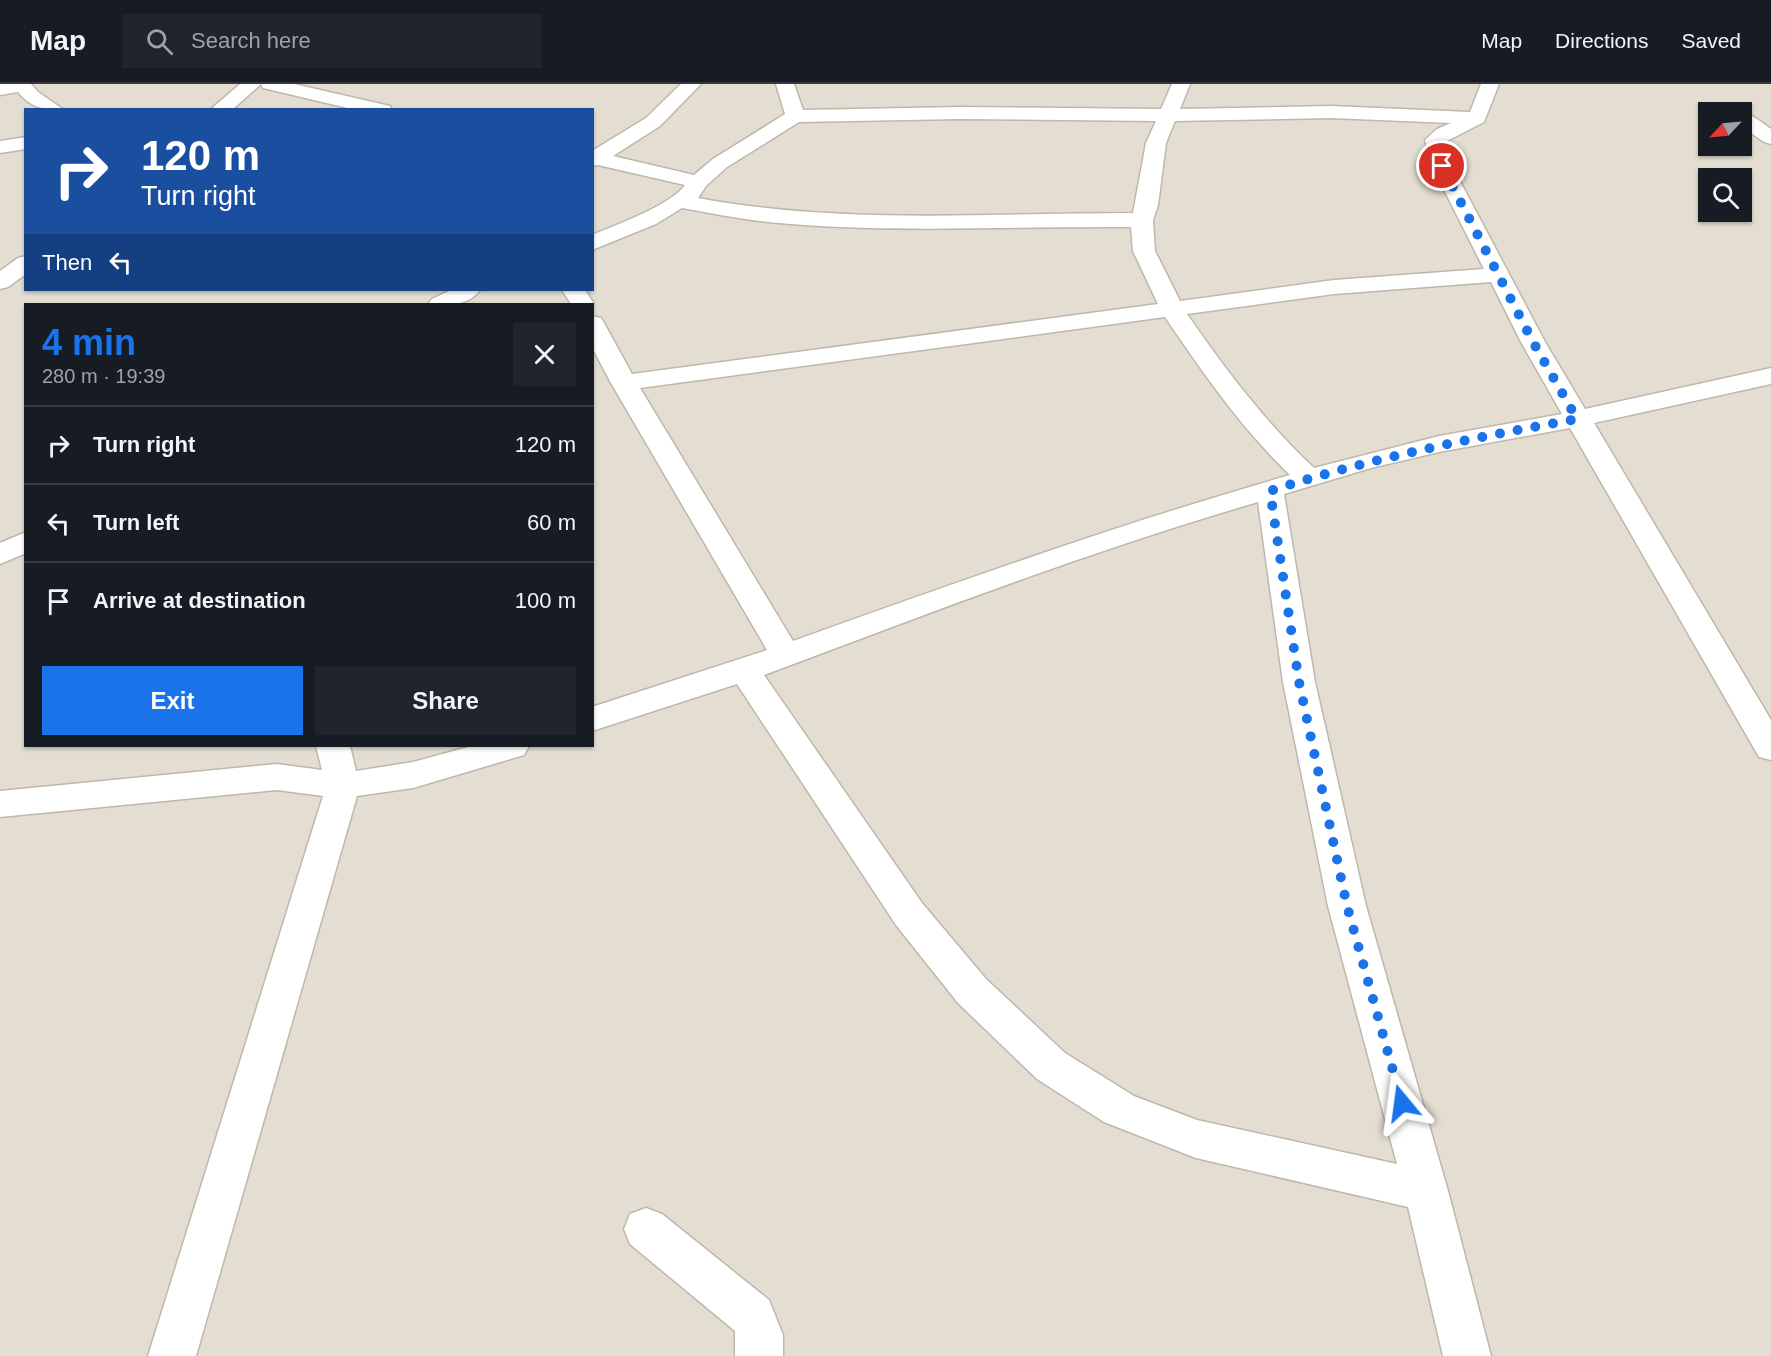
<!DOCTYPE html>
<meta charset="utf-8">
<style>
:root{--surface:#171b24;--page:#20242c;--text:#f1f3f6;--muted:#9ea1a6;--line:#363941;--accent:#1a73e8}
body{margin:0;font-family:Arial,sans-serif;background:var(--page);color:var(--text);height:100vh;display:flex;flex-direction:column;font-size:22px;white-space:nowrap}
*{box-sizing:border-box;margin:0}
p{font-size:20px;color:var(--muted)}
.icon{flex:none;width:33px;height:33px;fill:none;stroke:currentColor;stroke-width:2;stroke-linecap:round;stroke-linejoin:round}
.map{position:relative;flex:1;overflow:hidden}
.side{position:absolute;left:24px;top:219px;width:570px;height:444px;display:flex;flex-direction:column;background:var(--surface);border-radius:0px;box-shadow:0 2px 4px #0004}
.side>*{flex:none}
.banner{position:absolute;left:24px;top:24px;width:570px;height:183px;border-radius:0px;box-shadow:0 2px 4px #0004;background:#1a4fa0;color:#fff;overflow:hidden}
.needle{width:39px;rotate:244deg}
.buttons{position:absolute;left:1698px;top:18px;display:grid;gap:12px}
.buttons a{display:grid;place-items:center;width:54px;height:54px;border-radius:0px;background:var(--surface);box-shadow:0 2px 4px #0004;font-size:30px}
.pin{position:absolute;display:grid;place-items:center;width:51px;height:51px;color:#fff;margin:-26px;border:3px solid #fff;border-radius:50%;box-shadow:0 2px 6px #0007}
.me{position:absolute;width:66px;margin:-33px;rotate:344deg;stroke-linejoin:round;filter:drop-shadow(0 0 4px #0008)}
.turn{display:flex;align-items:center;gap:21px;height:126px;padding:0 18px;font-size:27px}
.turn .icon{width:78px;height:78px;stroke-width:2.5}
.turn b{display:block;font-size:42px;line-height:51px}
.then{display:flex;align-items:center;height:57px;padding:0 18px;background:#0003;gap:12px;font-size:22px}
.round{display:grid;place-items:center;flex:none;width:63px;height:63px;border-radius:0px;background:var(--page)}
.head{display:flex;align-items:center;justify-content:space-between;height:102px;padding:0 18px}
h1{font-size:36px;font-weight:700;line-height:45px;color:var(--accent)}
.primary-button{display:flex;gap:12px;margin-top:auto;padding:12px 18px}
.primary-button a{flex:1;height:69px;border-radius:0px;background:var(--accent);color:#fff;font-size:24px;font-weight:700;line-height:69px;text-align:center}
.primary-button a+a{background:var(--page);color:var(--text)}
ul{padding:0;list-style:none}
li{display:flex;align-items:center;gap:18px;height:78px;padding:0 18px;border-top:2px solid var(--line)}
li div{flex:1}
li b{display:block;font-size:22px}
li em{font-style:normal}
header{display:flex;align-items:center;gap:36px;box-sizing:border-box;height:84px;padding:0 30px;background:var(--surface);border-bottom:2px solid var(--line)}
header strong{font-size:28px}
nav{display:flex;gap:33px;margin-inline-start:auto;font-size:21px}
.search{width:420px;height:54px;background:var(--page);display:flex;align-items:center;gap:15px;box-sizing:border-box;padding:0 21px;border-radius:0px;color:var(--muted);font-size:22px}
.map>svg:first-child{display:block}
.residential{fill:#e4ded2;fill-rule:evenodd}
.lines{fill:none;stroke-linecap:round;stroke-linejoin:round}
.street-casing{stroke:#beb7aa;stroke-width:3}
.street{fill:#fff;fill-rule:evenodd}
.route{stroke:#1a73e8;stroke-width:10;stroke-dasharray:0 18}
</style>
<header>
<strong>Map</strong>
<div class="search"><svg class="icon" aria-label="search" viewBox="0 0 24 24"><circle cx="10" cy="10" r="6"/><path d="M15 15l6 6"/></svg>Search here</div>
<nav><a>Map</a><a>Directions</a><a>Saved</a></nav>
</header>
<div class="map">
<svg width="1771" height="1272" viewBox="0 0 1771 1272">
<rect width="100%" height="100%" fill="#f1ede4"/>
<!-- residential -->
<path class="residential" d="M0 0H1771V1272H0ZM26 26H592V206H26ZM1708 28H1742V62H1708ZM1708 94H1742V128H1708ZM26 220H592V662H26Z"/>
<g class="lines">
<!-- street casing -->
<g class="street-casing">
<g id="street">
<path d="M0 0H31L38 8 64 26C44 26 31 24 18 8L0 11Z"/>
<polygon points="240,0 294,0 390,22 392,26 356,26 263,4 261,0 232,26 210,26"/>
<path d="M681 0H701L660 42 613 72 694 91 713 75 785 30 776 0H794L803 26 960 23 1161 25 1172 0H1190L1180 25 1331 22 1470 28 1481 0H1499L1484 38 1445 58 1452 82 1545 258 1585 325 1771 284V300L1594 339 1771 636V676L1759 673 1570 344 1439 368 1371 384 1284 410 1315 598 1366 822 1448 1107 1491 1272H1443L1408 1123 1196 1074 1104 1038 1037 995 958 919 896 841 737 600 592 647V623L767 566 611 299 592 263V232L601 234 604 239 632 290 1158 220 1133 167 1131 143C1010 142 888 150 768 138 739 135 711 129 682 124L656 140 592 166V151C616 141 671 121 685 101L598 81 592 82V67L646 34ZM1331 34 1451 39 1437 45 1425 56 1432 82 1484 185 1334 196 1180 217 1155 167 1153 136 1158 121 1166 59 1175 37ZM960 35 1156 37 1146 59 1133 129C988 129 841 141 698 114L706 102 727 83 799 38ZM1491 198 1521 258 1562 330 1439 352 1314 384C1265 338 1225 285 1187 230L1334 210ZM1165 233C1203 289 1241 344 1290 391 1122 439 958 498 793 557L640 304ZM1258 418 1283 598 1328 822 1397 1080 1197 1036 1134 1012 1065 969 986 895 922 819 764 591C927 530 1090 467 1258 418Z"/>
<path d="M1741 28C1752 30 1761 38 1771 45V60L1764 58 1742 43Z"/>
<polygon points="26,53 26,65 0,69 0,57"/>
<polygon points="26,172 26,190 8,203 0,205 0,187 18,174"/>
<path d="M451 206H480C469 222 445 222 428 220L432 215Z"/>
<polygon points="562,206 585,206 594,220 592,222 571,220"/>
<polygon points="26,448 26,469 0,480 0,459"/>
<polygon points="316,662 350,662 356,687 413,678 472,662 529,662 524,671 413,704 357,712 196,1272 148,1272 323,712 277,706 0,733 0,707 277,680 322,686"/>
<polygon points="646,1124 662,1130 769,1216 783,1251 783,1272 735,1272 735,1247 630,1160 624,1145 630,1130"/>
</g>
</g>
<!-- street -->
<use href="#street" class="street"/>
</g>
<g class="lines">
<!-- route -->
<path class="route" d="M1402 1019 1347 822 1299 598 1270 407C1371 374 1473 354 1577 335L1533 258 1442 82"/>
</g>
</svg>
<div class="buttons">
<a><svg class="needle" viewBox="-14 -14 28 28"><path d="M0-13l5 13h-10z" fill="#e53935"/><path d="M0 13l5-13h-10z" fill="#9ea1a6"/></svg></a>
<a><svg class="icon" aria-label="search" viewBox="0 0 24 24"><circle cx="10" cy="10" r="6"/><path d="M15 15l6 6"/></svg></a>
</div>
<div class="pin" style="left:1442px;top:82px;background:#d93025"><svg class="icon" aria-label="arrive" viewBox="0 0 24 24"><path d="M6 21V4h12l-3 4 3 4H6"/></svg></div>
<svg class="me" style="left:1402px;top:1019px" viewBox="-20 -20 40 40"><path d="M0-17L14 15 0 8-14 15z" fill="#1a73e8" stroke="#fff" stroke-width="4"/></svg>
<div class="banner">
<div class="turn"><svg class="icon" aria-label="right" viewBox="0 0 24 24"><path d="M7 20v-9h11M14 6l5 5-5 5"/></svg><div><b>120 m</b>Turn right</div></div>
<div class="then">Then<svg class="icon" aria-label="left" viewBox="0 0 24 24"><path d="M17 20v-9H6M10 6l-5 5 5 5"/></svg></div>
</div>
<section class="side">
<div class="head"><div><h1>4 min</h1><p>280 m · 19:39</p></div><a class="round"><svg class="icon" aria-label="close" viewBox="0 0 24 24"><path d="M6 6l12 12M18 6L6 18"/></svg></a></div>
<ul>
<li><svg class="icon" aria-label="right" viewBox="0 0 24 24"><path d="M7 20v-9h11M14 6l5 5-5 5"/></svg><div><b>Turn right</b></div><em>120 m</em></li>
<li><svg class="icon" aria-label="left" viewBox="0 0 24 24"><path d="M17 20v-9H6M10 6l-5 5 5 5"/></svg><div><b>Turn left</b></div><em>60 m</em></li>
<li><svg class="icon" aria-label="arrive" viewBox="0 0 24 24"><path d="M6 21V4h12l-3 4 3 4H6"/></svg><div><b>Arrive at destination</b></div><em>100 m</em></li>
</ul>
<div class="primary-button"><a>Exit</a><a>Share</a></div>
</section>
</div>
